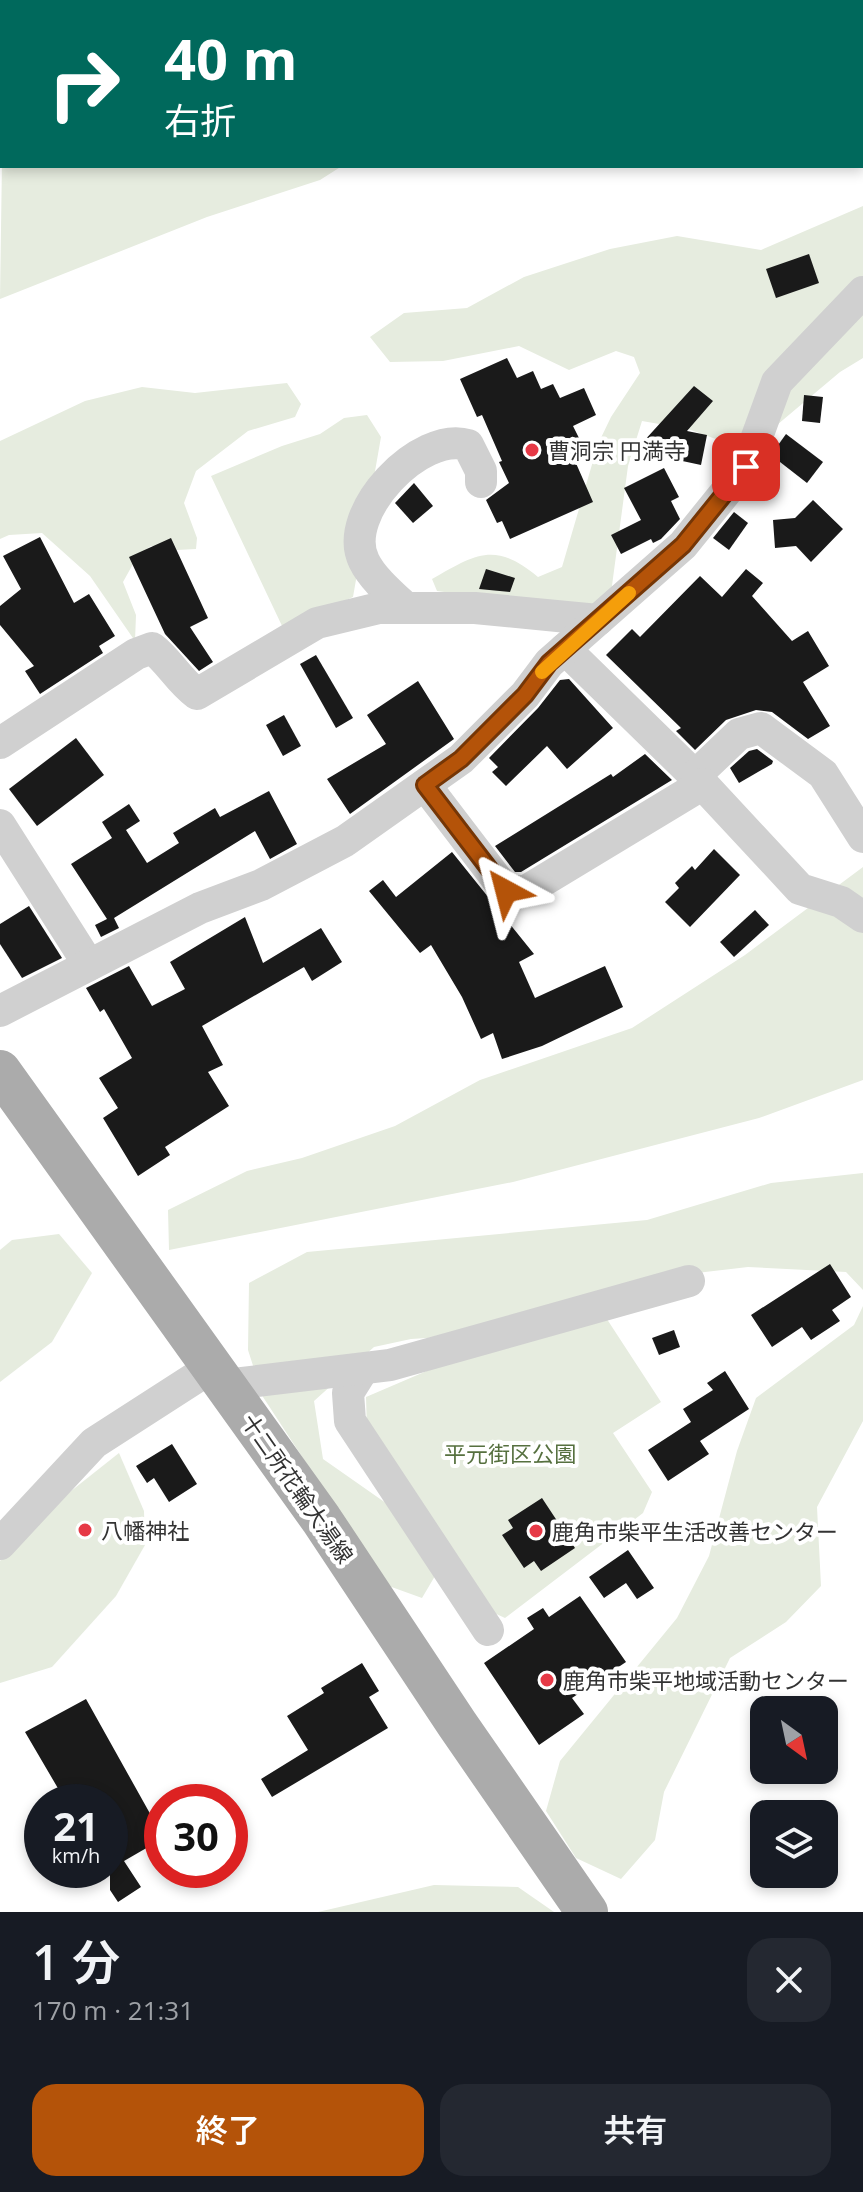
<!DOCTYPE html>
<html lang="ja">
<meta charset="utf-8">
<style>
:root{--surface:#171b24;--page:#242831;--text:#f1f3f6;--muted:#9ea1a6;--accent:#b45309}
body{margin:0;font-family:"Open Sans","Noto Sans JP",sans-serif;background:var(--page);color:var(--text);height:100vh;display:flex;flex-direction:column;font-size:30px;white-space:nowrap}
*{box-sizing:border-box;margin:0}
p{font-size:26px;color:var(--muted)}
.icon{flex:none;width:44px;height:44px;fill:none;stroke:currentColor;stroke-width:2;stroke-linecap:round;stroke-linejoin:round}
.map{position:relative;height:1912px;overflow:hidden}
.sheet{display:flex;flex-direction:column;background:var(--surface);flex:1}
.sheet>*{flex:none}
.hud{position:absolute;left:0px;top:0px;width:864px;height:168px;box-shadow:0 4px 12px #0003;background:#00695c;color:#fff;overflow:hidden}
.needle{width:52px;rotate:147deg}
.fabs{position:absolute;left:750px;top:1696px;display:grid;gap:16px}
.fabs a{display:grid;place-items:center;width:88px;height:88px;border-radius:16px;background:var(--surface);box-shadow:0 4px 12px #0003;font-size:40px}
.speed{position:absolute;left:24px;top:1784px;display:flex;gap:16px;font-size:40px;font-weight:700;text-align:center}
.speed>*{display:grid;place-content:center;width:104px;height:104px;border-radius:50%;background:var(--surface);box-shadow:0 4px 12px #0003;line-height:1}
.speed small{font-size:20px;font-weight:400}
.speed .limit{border:12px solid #d22;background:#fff;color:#111}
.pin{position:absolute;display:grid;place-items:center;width:68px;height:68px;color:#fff;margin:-34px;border-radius:16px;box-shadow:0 4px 12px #0006}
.me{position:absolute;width:88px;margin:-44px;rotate:322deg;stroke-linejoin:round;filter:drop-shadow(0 0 6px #0008)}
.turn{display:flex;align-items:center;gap:28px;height:168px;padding:0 32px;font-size:36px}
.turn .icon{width:104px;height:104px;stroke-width:2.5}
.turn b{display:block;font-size:56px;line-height:68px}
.round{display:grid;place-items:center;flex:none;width:84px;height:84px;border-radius:24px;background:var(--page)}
.overview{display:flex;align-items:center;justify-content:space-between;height:136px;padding:0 32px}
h1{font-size:48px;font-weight:600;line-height:60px}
.primary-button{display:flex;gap:16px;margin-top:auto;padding:16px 32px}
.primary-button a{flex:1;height:92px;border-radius:24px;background:var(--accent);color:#fff;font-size:32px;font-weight:600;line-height:92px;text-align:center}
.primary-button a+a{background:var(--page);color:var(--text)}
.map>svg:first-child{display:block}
.green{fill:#e6ecdf}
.building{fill:#1a1a1a}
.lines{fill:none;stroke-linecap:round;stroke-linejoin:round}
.minor{stroke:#d0d0d0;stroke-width:32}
.major{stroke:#ababab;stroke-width:42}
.route-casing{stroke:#753606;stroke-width:20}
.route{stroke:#b45309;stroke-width:14}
.slow{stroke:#f59e0b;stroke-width:14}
.poi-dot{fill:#e63946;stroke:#fff;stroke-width:3}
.labels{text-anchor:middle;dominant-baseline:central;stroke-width:8;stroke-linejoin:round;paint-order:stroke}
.poi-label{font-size:22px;fill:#333;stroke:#fff;text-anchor:start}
.park-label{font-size:22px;fill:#56703f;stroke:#fff}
.street-label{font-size:22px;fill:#333;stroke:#fff}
</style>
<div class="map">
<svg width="863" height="1912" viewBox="0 0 863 1912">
<rect width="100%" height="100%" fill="#fff"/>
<!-- green -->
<g class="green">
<polygon points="475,0 863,0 863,3 461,2"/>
<polygon points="2,161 2,166 342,166 320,180 207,217 0,299"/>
<path d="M863 206V358L840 372 771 430 724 442 688 429 642 421 628 466 611 593 592 612 437 591 432 579C476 554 495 541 538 577L562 567 598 444 611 417 640 373 634 357 616 351 569 370 519 346 443 361 390 362 370 337 404 313 467 308 524 277 610 249 677 236 761 250Z"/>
<polygon points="287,383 301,404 295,417 248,431 196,471 184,503 197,538 196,549 177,550 151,546 138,555 123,582 136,615 135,641 90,576 42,533 9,535 0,539 0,441 85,401 142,387 195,393"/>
<polygon points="367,415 381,437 353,597 283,628 211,476 282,446 320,434 344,418"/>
<polygon points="863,867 863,1080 759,1118 513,1182 169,1250 168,1210 247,1171 302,1158 395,1126 480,1080 632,1028 745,955"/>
<polygon points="863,1173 863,1290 846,1272 748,1267 688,1274 508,1333 411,1339 374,1347 314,1401 323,1459 393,1508 435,1576 422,1598 386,1585 263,1397 248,1350 249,1283 307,1252 647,1220 771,1183"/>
<polygon points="59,1234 92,1273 52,1342 0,1382 0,1250 12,1240"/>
<polygon points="863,1306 863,1421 817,1507 821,1586 786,1622 730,1658 664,1792 655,1840 621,1879 576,1858 546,1811 560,1761 677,1618 709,1556 737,1451 756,1398 854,1325"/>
<polygon points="601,1310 661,1402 613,1433 652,1492 643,1513 505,1618 492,1612 367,1431 366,1397 464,1355"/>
<polygon points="119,1453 144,1511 145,1545 116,1596 52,1667 0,1683 0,1561 37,1518"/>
<polygon points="434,1885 518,1887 554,1912 318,1912"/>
</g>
<!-- building -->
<g class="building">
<polygon points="809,254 819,283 776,298 766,269"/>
<polygon points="507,358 517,378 533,371 541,389 553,384 560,398 584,388 596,415 573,426 580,440 568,445 593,502 510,539 502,521 497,523 486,500 509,483 499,462 502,461 482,415 477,417 460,379"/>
<polygon points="694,386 713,401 687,431 707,435 701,465 659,456 643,442"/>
<polygon points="804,395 823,397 820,423 802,421"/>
<polygon points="786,434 823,462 807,483 771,455"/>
<polygon points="664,468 679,497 671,501 680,519 661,539 653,543 651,539 621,554 611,535 641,520 624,488"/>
<polygon points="414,483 433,506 413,523 395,503"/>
<polygon points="813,500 843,529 811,562 796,546 775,548 773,520 795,518"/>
<polygon points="734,512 748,523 729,550 713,538"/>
<polygon points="40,537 74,603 89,594 115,636 99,646 103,653 40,694 25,671 34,666 0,625 0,606 21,589 3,556"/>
<polygon points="171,538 208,618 190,627 213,662 199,671 165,634 129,557"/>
<polygon points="486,569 515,578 510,592 479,589"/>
<polygon points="746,569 763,583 752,596 792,641 808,631 829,666 803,682 830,726 808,739 772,712 756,710 726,720 695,750 676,731 681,728 606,655 632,629 640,637 700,576 722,597"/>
<polygon points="316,655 353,718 336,728 300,664"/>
<polygon points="569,679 613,728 567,769 547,746 506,786 492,772 498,767 489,758 538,708 560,680"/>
<polygon points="418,681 454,739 350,814 327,779 386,744 367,715"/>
<polygon points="284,715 301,746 283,756 266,725"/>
<polygon points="76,738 104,775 37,826 9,789"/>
<polygon points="757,749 773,761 772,764 739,783 730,768 749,751"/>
<polygon points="645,754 672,780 521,872 515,872 495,846 611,774 613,777"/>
<polygon points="269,791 297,844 270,859 255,831 114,918 119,928 101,937 95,925 107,919 71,864 112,838 102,822 129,804 140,821 126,830 147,863 179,843 173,833 215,808 220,817"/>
<polygon points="714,849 740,875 690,927 665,902 679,888 675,883 692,866 695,870"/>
<polygon points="452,852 534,954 519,962 535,998 605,966 623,1007 542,1046 502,1059 493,1033 481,1039 462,997 431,945 420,953 369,891 383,880 396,897"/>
<polygon points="29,906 62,958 22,978 0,944 0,924"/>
<polygon points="755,910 769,925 734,957 720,942"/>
<polygon points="245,917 263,963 321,928 342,962 312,981 304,967 202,1026 223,1065 208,1072 229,1106 165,1147 170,1155 138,1176 103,1118 118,1108 99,1078 132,1058 104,1009 100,1012 86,988 129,966 152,1006 185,989 170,962"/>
<polygon points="830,1264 851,1297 832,1310 840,1321 811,1340 802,1327 772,1347 751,1315"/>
<polygon points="674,1330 680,1347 659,1355 652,1338"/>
<polygon points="725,1371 749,1409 700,1441 709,1454 668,1481 648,1450 691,1422 683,1409 713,1390 707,1383"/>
<polygon points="172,1444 197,1484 169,1502 154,1478 147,1483 136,1466"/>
<polygon points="542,1498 575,1548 541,1571 534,1561 524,1568 502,1535 513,1528 508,1520"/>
<polygon points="628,1550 654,1588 637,1599 626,1583 604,1598 589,1577"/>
<polygon points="580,1596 626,1662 572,1698 584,1714 539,1745 484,1663 534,1629 527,1618 543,1608 549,1617"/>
<polygon points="362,1663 379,1691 369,1697 388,1728 272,1797 261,1779 308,1750 287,1716 324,1693 321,1688"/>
<polygon points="86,1699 162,1835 162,1839 124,1861 141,1887 118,1902 110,1890 110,1802 66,1802 25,1732"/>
</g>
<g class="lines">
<!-- minor -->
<g class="minor">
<path d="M406 608C392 595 372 578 364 561 340 513 421 430 468 445L481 471V482"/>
<polyline points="565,649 695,776 800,889 841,902 863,917"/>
<path d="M0 743 136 654 152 648C169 661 179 681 197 694L317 623 379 608H475L598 620"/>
<polyline points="695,776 739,734 761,728 823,774 863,837"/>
<polyline points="425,785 506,891 526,891 703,784"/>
<polyline points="0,825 89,965"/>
<polyline points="0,1011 200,908 261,885 345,841 461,759 525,695 549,663 683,545 746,467 777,382 863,292"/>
<polyline points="363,1369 348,1393 350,1421 488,1630"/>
<polyline points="225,1385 390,1365 689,1281"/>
<polyline points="0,1544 94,1443 212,1367"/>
</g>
<!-- major -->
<polyline class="major" points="0,1071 321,1519 457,1724 587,1912"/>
</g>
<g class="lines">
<!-- route casing -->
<g class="route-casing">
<polyline id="route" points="506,891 425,785 461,759 525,695 549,663 683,545 746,467"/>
</g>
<!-- route -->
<use href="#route" class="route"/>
<!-- slow -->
<polyline class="slow" points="542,672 629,593"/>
</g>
<!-- markers -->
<g class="poi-dot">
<circle cx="532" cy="450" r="8"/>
<circle cx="85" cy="1530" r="8"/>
<circle cx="536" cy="1531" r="8"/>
<circle cx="547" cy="1680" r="8"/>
</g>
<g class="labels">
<!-- poi labels -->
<g class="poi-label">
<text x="548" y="450">曹洞宗 円満寺</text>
<text x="101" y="1530">八幡神社</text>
<text x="552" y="1531">鹿角市柴平生活改善センター</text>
<text x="563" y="1680">鹿角市柴平地域活動センター</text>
</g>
<!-- park labels -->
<g class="park-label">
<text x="510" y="1453">平元街区公園</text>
</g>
<!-- street labels -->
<g class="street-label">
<text transform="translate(298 1488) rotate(55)">十二所花輪大湯線</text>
</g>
</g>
</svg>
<div class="fabs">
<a><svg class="needle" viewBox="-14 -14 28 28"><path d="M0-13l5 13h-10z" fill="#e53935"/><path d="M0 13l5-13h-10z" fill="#9ea1a6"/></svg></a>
<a><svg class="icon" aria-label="layers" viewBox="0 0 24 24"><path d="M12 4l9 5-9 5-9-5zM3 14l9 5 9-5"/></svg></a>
</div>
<div class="speed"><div>21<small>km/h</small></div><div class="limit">30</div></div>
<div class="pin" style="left:746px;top:467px;background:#d93025"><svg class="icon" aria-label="arrive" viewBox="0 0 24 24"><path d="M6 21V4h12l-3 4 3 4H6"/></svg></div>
<svg class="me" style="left:506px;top:891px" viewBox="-20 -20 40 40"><path d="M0-17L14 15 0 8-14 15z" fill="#b45309" stroke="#fff" stroke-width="4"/></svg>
<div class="hud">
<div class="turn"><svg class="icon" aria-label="right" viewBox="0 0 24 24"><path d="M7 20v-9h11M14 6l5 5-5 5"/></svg><div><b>40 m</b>右折</div></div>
</div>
</div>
<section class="sheet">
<div class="overview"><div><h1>1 分</h1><p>170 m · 21:31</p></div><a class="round"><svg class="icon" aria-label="close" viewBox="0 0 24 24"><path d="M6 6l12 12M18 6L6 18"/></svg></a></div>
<div class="primary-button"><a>終了</a><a>共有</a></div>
</section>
